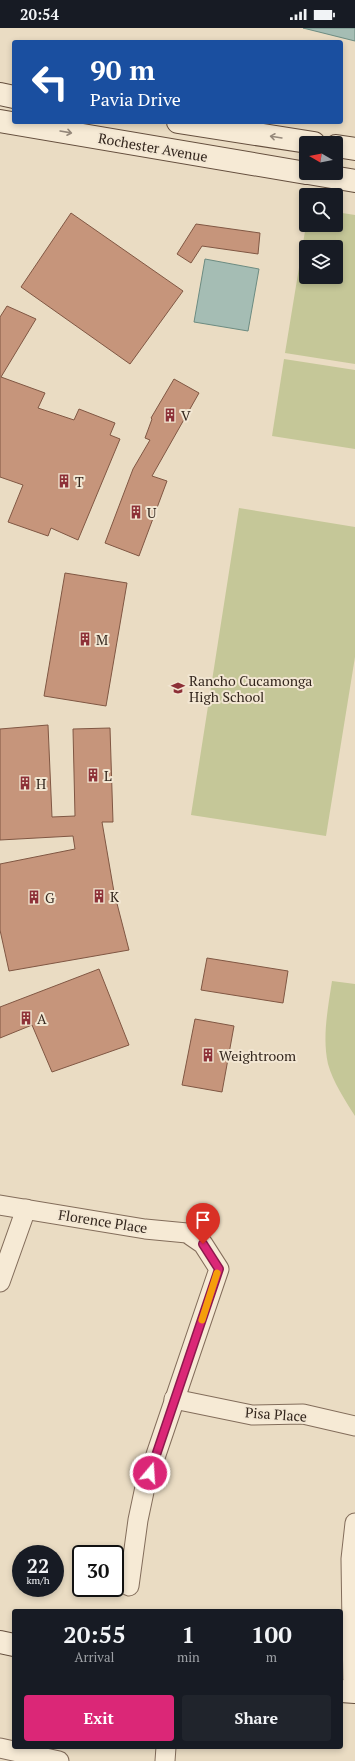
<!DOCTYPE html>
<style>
:root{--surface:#171b24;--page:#20242c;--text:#f1f3f6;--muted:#9ea1a6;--accent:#db2777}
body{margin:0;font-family:"PT Serif",serif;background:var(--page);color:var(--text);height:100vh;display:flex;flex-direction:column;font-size:15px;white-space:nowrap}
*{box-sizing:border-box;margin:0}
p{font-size:13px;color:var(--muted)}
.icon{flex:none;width:22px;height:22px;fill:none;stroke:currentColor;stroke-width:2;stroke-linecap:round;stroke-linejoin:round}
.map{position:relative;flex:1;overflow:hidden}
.sheet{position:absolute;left:12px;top:1581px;width:331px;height:140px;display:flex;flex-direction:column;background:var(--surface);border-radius:4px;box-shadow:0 2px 6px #0003}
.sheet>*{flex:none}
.guide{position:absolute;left:12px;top:12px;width:331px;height:84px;border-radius:4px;box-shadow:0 2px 6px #0003;background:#1a4fa0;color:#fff;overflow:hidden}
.needle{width:26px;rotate:279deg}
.fabs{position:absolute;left:299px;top:108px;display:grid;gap:8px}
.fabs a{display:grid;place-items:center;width:44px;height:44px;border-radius:4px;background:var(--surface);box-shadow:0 2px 6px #0003;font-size:20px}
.speed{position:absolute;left:12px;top:1517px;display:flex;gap:8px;font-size:20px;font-weight:700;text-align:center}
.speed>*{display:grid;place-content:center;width:52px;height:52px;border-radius:50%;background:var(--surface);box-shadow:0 2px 6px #0003;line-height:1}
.speed small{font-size:10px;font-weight:400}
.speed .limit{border:2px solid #111;border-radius:6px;background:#fff;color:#111}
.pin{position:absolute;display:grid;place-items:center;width:34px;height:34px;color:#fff;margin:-41px -17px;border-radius:50% 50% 50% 0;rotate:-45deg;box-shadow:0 0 4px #0007}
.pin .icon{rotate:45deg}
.me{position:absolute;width:44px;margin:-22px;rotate:18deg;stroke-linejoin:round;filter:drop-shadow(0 0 3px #0008)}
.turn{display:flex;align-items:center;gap:14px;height:84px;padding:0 12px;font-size:18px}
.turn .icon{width:52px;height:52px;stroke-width:2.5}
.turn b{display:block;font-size:28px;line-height:34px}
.eta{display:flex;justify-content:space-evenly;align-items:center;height:68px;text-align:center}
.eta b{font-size:24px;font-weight:700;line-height:28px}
.action{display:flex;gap:8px;margin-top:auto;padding:8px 12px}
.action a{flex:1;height:46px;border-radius:4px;background:var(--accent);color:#fff;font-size:16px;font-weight:700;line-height:46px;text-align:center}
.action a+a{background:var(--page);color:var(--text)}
.status{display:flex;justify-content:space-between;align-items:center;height:28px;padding:0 20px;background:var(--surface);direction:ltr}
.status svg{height:11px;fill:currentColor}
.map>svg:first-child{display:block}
.green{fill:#c5c798;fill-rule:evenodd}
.water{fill:#a5bdb4;stroke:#6c8b81}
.building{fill:#c6957b;stroke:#805743}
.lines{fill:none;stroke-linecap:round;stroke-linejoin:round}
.street-casing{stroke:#836d5b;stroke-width:21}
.secondary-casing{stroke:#654f3e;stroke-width:24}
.street{stroke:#f6ead5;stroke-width:19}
.secondary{stroke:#f6ead5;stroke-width:22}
.oneway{stroke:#95887a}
.route-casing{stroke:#8e194d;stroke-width:10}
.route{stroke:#db2777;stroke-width:7}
.slow{stroke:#f59e0b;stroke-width:7}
.labels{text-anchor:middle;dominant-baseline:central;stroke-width:4;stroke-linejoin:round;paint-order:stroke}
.street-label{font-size:14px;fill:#34271e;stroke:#f2e6d2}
.poi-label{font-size:14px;fill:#34271e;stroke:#f2e6d2;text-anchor:start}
</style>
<div class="status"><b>20:54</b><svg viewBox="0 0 49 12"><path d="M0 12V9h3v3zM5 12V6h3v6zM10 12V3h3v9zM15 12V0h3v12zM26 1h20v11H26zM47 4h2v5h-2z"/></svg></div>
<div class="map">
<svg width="355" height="1733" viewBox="0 0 355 1733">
<rect width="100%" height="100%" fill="#eadcc3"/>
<!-- green -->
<g class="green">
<path d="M336 184 355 187V336L285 325 306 197H336ZM306 219H336V249H306Z"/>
<polygon points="284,331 355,342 355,421 272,408"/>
<polygon points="239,480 355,499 355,629 326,808 191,787"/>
<path d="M332 953 355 956V1088C345 1072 333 1054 328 1036 322 1009 328 980 332 953Z"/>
</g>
<!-- water -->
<g class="water">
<polygon points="303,0 355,0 355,13"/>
<polygon points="205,231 259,241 248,303 194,294"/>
</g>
<!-- building -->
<g class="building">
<polygon points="71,185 183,263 130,336 21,259"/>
<polygon points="196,196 260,205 258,226 202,218 191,235 177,226"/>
<polygon points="7,278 36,291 1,349 45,365 38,380 74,392 79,381 115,395 110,407 120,411 78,512 51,500 48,508 8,494 23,457 0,449 0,289"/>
<polygon points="174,351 199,365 152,448 167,453 139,528 105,515 133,441 150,412 145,410 152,391 151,390"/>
<polygon points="65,545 127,555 106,678 44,668"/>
<polygon points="48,697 52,789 75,788 73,701 110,700 113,794 102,794 114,864 129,922 9,943 0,902 0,836 75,821 73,808 0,812 0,701"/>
<polygon points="207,930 288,943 283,975 201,962"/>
<polygon points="99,941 129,1017 52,1044 32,997 0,1010 0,979"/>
<polygon points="195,991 234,998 222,1064 182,1057"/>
</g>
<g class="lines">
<!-- street casing -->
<g class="street-casing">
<g id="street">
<polyline points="0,1177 145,1201 187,1205 203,1216 219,1241 145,1459 138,1492 129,1558"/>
<polyline points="0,1254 26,1181"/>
<polyline points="174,1371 252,1387 303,1386 355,1398"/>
<polyline points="353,1664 351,1531 355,1495"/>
<polyline points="0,1720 59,1733"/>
<polyline points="165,1733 166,1719"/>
</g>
</g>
<!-- secondary casing -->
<g class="secondary-casing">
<g id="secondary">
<polyline points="0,66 14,69"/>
<polyline points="0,93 306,145"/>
<polyline points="178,94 314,115"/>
<polyline points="336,118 355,121"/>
<polyline points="308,145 355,153"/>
<polyline points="0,1614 14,1617"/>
<polyline points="341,1663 355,1664"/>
</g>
</g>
<!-- street -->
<use href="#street" class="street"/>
<!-- secondary -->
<use href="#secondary" class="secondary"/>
</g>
<!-- one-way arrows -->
<defs><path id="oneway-shaft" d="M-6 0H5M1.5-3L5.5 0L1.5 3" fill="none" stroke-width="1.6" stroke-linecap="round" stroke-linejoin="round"/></defs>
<g class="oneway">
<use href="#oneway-shaft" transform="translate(66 104) rotate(10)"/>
<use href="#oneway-shaft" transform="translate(276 109) rotate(-171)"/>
</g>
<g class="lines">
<!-- route casing -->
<g class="route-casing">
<polyline id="route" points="150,1445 219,1241 203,1216"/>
</g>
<!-- route -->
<use href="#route" class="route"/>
<!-- slow -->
<polyline class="slow" points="202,1292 217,1245"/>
</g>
<!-- icons -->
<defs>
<g id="building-bare" transform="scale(1.08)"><path d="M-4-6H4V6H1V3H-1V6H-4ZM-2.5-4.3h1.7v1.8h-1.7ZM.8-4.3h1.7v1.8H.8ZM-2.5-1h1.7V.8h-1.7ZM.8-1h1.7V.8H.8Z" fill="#8d3037" stroke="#f2e6d2" stroke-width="2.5" paint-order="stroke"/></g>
<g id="school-bare" transform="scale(1.08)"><path d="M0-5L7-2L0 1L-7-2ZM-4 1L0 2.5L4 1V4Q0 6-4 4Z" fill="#8d3037" stroke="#f2e6d2" stroke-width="2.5" paint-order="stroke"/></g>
</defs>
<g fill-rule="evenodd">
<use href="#building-bare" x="170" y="387"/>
<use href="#building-bare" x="64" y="453"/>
<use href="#building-bare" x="136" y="484"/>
<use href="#building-bare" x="85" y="611"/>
<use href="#school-bare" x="178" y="660"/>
<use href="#building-bare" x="93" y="747"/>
<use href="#building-bare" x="25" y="755"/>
<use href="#building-bare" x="99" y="868"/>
<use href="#building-bare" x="34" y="869"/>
<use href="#building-bare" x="26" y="990"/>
<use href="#building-bare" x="208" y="1027"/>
</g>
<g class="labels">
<!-- street labels -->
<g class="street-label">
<text transform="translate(153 119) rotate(10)">Rochester Avenue</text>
<text transform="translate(103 1193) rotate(9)">Florence Place</text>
<text transform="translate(276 1386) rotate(4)">Pisa Place</text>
</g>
<!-- poi labels -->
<g class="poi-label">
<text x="181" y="387">V</text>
<text x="75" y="453">T</text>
<text x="147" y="484">U</text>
<text x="96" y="611">M</text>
<text x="189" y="652">Rancho Cucamonga<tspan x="189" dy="16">High School</tspan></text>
<text x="104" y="747">L</text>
<text x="36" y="755">H</text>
<text x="110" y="868">K</text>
<text x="45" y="869">G</text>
<text x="37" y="990">A</text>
<text x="219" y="1027">Weightroom</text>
</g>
</g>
</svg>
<div class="fabs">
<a><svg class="needle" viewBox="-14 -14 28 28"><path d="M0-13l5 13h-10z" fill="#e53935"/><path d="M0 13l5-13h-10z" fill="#9ea1a6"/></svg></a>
<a><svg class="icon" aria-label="search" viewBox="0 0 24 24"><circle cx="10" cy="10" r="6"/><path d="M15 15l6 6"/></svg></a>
<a><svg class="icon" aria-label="layers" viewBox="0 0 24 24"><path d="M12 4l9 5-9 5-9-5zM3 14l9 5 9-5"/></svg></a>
</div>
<div class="speed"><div>22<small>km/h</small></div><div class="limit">30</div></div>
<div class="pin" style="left:203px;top:1216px;background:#d93025"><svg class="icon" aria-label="arrive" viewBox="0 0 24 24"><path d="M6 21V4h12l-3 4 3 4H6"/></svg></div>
<svg class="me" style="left:150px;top:1445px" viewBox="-20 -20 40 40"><circle r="17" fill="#db2777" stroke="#fff" stroke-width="3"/><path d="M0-11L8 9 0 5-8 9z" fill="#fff"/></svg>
<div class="guide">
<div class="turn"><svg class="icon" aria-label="left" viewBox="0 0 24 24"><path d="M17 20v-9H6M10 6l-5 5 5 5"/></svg><div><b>90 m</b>Pavia Drive</div></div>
</div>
<section class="sheet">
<div class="eta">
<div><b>20:55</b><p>Arrival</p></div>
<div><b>1</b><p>min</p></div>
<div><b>100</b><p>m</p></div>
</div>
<div class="action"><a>Exit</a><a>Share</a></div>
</section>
</div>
